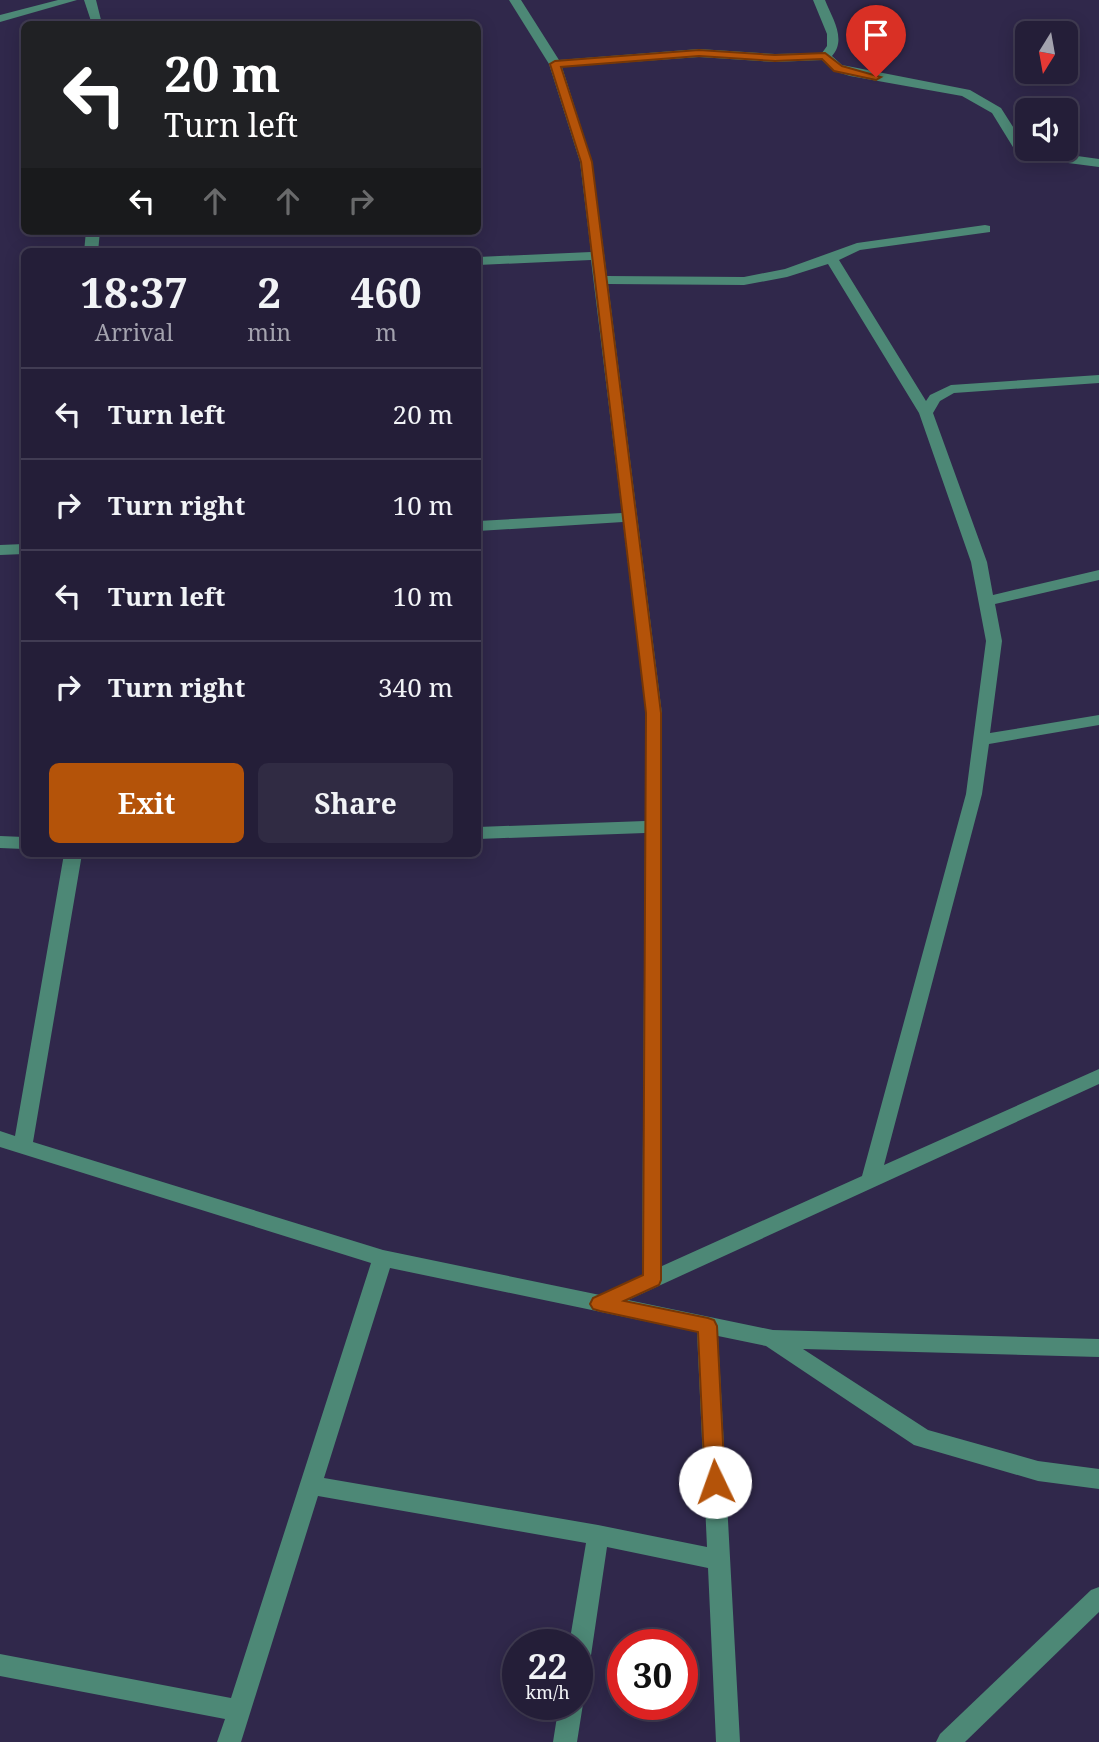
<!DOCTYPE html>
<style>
:root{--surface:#241e38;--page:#302b43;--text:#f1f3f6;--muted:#a3a2ae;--line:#413c53;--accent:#b45309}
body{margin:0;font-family:"Noto Serif",serif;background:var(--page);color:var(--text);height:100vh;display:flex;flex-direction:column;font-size:26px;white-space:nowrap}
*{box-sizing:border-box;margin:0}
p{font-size:23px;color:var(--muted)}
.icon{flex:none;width:38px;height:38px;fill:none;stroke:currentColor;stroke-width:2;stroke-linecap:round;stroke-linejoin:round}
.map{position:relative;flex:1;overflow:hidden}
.sheet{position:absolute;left:21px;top:248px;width:460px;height:609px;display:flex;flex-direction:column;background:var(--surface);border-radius:10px;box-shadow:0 4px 18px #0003,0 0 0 2px var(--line)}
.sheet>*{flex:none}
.hud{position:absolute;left:21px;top:21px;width:460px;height:214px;border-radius:10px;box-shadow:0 4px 18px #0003,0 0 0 2px var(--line);background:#202124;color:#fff;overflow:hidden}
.needle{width:46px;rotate:191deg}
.buttons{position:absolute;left:1015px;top:21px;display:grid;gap:14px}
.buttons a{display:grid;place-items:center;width:63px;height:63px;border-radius:10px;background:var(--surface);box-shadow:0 4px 18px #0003,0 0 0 2px var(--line);font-size:35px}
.speed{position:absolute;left:502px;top:1629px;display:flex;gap:14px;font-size:35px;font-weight:700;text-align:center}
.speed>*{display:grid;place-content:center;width:91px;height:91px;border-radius:50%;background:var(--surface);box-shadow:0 4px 18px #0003,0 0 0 2px var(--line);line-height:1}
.speed small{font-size:18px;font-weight:400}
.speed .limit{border:10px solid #d22;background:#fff;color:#111}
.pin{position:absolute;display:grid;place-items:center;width:60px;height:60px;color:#fff;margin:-72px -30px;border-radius:50% 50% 50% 0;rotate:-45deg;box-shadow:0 0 7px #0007}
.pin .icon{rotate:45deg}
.me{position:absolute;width:77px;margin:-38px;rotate:357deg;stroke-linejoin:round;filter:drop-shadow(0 0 5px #0008)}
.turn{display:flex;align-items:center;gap:24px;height:147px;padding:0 28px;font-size:32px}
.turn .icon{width:91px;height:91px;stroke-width:2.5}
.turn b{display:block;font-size:49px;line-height:60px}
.lanes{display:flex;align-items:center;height:66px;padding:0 28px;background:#0003;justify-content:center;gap:35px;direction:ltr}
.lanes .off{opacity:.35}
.eta{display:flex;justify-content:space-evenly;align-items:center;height:119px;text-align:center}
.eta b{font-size:42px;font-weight:700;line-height:49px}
.primary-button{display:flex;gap:14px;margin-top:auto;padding:14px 28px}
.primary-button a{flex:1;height:80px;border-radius:10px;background:var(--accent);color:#fff;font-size:28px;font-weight:700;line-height:80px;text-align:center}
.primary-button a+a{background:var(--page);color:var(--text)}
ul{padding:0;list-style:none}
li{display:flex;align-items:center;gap:21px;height:91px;padding:0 28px;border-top:2px solid var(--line)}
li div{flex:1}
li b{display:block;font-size:26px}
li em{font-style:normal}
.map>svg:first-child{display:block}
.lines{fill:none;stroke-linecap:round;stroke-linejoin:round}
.minor{fill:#4d8876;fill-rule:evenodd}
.route{fill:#b45309;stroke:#753606;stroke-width:2}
</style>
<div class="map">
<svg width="1099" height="1742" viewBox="0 0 1099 1742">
<rect width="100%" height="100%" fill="#30284b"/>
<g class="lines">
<!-- minor -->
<g class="minor">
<polygon points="58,0 77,0 0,22 0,15"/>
<polygon points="84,0 96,0 102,24 92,24"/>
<path d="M509 0H521L559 60 699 49 775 54 822 53 827 46V34L813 0H825C832 18 847 39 832 56L842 65 970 90 1001 108 1027 149 1099 159V167L1045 160 1016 152 992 113 962 96 850 76 834 71 822 60 775 62 699 57 562 67 592 162 607 276 744 277 785 269 857 243 985 225 990 226V232L860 250 839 260 926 401 930 395 951 385 1099 375V383L954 393 940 401 933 413 987 562 993 595 1099 570V580L995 604 1002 641 990 733 1099 715V725L989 744 982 794 884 1165 1099 1069V1084L628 1300 773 1330 1099 1339V1357L803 1349 928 1430 1038 1461 1099 1469V1489L1038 1481 914 1445 766 1346 718 1336 740 1742H716L708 1568 607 1547 590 1662 586 1670 578 1673V1645H569L586 1543 318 1496 241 1742H217L225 1719 0 1676V1654L231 1698 371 1263 0 1147V1131L15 1136 64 854H82L33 1142 383 1250 600 1295 642 1276 645 833 478 839V827L645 821 646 714 623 522 478 531V521L622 513 591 260 478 265V257L591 252 580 162 549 64ZM828 264 919 413 971 562 986 641 966 794 862 1176 662 1266V714L608 284 744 285 787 277ZM390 1268 697 1332 707 1547 598 1525 324 1478Z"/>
<polygon points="86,231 100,231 98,252 84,252"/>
<polygon points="24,544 24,554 0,555 0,545"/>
<polygon points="0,836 24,837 24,849 0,848"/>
<polygon points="1099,1587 1099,1612 965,1742 936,1742 940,1734 1091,1590"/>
<polygon points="578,1696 583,1704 577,1742 553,1742 559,1704 578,1704"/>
</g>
</g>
<!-- route -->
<polygon class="route" points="699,50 775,55 825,53 842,66 881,77 876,80 834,71 822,59 775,61 699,56 561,67 592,162 661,713 661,1280 659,1285 624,1301 708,1318 714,1320 717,1326 725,1482 722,1488 715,1490 708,1488 705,1482 698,1332 600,1311 593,1309 590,1304 593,1298 643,1275 646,713 581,162 550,64 555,61"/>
</svg>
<div class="buttons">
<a><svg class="needle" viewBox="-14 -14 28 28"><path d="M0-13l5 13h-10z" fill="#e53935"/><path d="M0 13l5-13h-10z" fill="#a3a2ae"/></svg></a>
<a><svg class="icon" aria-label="sound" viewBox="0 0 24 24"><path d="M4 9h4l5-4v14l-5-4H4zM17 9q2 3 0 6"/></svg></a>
</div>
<div class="speed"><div>22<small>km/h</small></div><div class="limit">30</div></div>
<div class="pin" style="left:876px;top:77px;background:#d93025"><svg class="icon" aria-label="arrive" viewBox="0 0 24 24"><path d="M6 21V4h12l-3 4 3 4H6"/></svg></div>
<svg class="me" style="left:715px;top:1482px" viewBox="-20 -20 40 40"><circle r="19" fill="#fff"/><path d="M0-13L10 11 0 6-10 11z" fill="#b45309"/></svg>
<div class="hud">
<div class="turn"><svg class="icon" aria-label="left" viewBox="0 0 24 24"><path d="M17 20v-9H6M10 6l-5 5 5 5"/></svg><div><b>20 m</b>Turn left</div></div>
<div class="lanes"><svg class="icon" aria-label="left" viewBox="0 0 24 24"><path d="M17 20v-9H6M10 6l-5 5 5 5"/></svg><svg class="icon off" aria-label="ahead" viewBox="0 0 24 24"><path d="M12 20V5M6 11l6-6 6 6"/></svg><svg class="icon off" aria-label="ahead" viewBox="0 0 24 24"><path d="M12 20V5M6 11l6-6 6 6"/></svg><svg class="icon off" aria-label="right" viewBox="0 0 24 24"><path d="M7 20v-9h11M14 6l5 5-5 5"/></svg></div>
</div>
<section class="sheet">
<div class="eta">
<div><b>18:37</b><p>Arrival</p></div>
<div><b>2</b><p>min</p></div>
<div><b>460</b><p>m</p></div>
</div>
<ul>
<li><svg class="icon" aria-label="left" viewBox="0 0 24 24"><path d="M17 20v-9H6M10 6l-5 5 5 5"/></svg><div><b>Turn left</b></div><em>20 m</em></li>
<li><svg class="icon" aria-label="right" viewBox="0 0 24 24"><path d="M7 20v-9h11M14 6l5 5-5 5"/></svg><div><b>Turn right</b></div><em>10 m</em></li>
<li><svg class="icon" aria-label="left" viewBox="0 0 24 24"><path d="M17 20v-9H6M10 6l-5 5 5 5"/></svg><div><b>Turn left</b></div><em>10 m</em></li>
<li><svg class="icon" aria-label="right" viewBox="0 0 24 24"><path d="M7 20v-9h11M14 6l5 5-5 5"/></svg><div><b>Turn right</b></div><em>340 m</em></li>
</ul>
<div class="primary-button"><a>Exit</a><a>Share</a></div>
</section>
</div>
